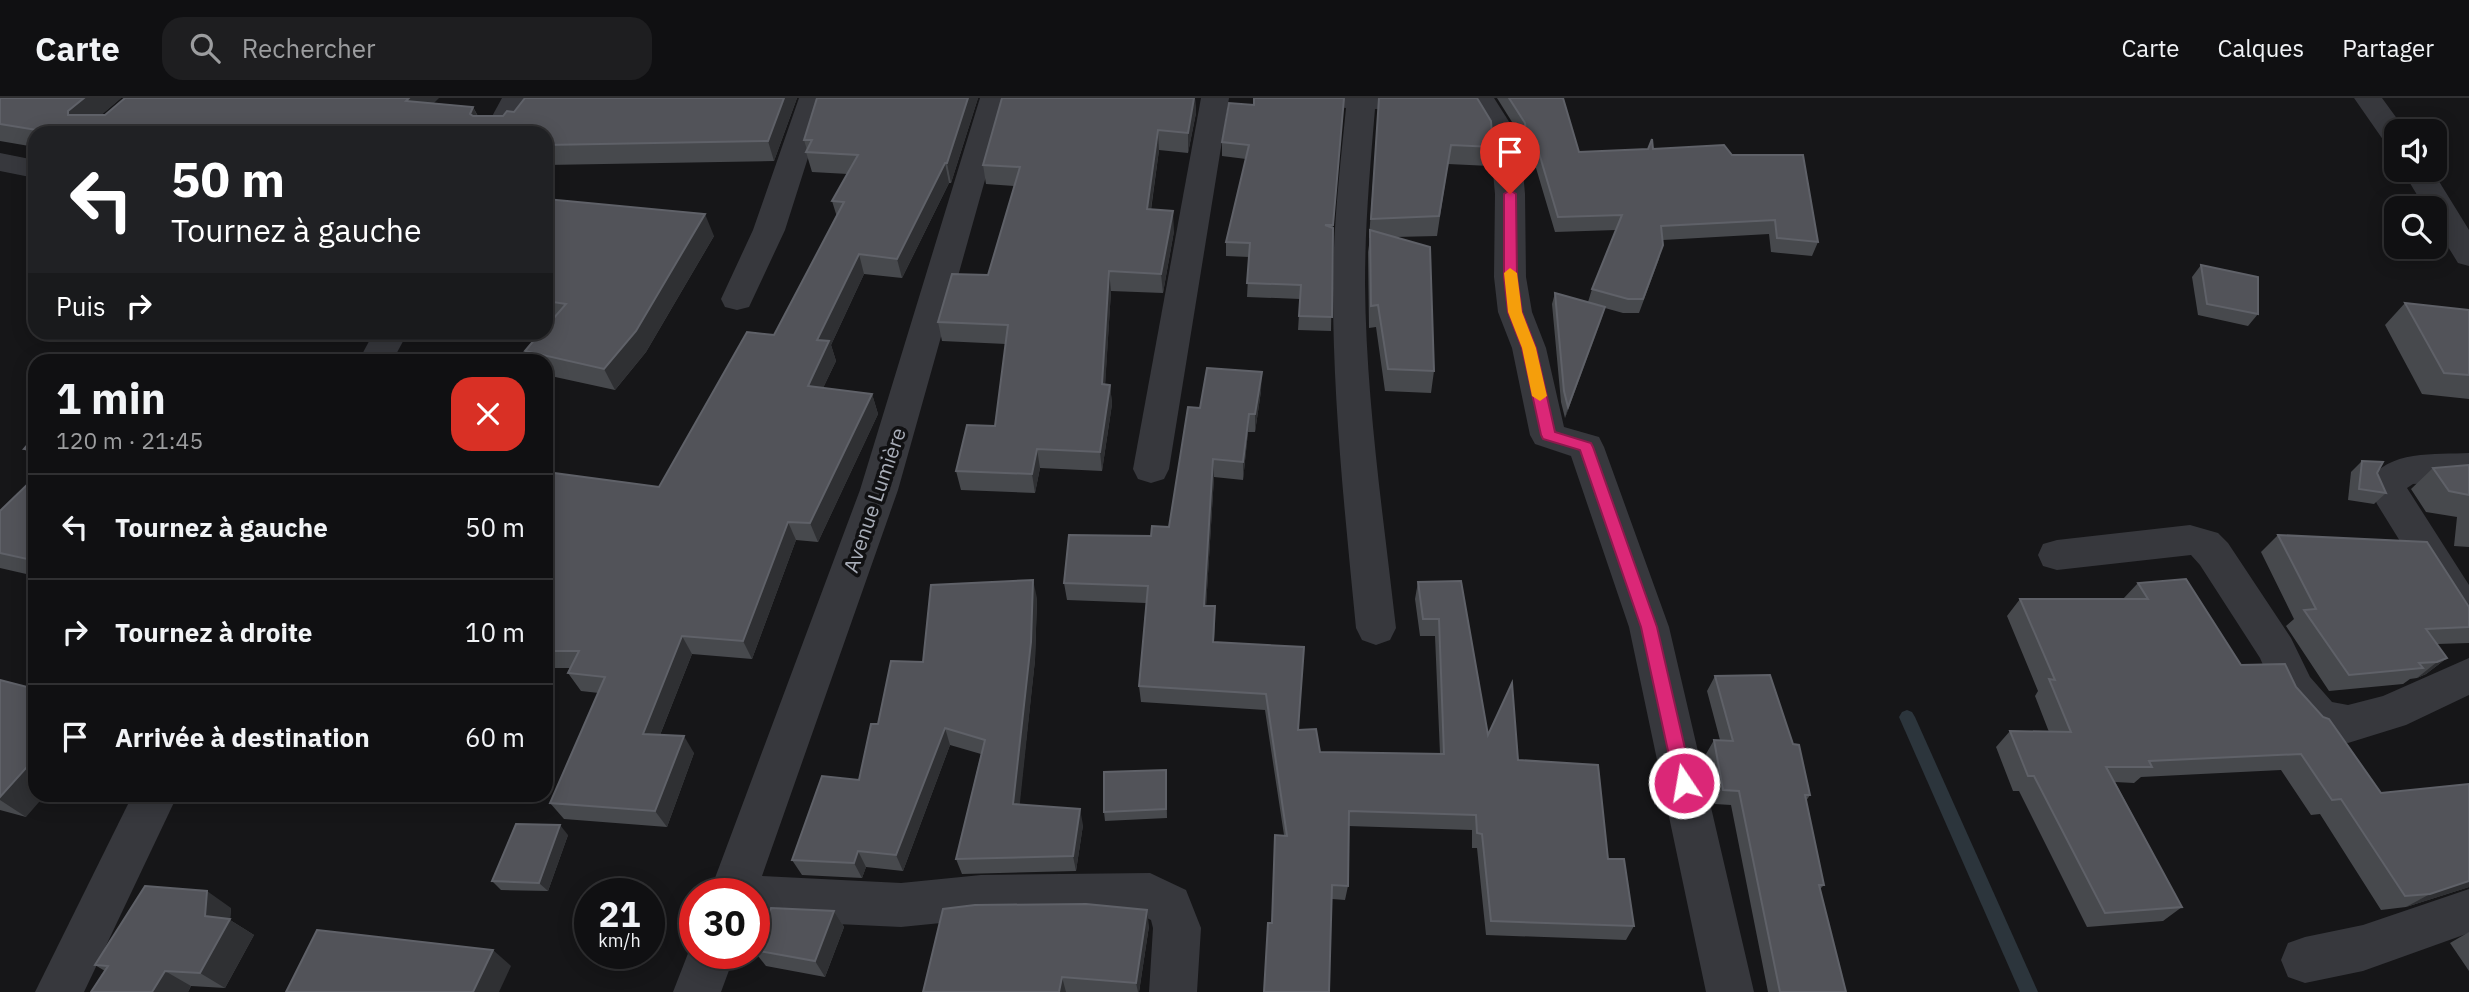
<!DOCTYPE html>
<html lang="fr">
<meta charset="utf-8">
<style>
:root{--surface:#101012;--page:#1e1e20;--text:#f1f3f6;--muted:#9c9d9f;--line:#303032}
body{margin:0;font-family:"IBM Plex Sans",sans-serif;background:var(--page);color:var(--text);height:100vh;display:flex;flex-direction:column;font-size:26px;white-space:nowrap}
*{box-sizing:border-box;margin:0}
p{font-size:23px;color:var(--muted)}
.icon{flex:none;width:38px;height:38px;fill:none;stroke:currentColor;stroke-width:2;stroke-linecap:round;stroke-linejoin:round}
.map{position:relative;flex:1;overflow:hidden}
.sheet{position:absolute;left:28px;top:256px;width:525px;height:448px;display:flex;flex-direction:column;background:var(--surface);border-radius:21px;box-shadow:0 4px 18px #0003,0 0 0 2px var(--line)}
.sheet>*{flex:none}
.hud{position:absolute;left:28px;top:28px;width:525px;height:214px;border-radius:21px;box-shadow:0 4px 18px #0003,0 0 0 2px var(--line);background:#202124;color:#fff;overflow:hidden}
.buttons{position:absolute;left:2384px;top:21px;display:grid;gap:14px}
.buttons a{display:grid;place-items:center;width:63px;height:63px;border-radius:14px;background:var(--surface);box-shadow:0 4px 18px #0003,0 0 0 2px var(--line);font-size:35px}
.speed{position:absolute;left:574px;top:780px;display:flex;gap:14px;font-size:35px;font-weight:700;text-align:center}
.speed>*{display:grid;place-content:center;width:91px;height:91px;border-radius:50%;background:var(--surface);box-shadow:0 4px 18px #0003,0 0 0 2px var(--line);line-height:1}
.speed small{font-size:18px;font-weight:400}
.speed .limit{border:10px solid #d22;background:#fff;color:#111}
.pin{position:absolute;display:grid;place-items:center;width:60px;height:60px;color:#fff;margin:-72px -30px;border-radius:50% 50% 50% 0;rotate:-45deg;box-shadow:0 0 7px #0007}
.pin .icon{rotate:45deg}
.me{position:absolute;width:77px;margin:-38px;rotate:348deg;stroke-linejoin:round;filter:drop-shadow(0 0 5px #0008)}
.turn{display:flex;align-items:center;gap:24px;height:147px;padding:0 28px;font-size:32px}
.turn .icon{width:91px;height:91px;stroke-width:2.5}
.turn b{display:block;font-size:49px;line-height:60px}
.then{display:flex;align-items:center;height:66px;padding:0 28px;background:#0003;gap:14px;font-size:26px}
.round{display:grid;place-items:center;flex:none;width:74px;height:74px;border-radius:21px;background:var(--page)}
.headline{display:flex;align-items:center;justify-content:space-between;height:119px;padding:0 28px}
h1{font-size:42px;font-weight:700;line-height:52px}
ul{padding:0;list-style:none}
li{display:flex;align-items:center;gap:21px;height:105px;padding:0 28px;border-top:2px solid var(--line)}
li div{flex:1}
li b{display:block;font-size:26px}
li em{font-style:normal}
header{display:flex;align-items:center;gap:42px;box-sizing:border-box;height:98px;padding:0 35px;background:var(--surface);border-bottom:2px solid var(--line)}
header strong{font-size:33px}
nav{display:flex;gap:38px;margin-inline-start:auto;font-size:24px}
.search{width:490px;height:63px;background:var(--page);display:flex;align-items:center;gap:18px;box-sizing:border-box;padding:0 24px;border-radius:21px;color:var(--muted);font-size:26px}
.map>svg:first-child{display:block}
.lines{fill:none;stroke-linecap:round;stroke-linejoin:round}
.stream{fill:#2c353c;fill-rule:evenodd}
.street{fill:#37383d;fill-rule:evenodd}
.wall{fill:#47494d}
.shaded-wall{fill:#2f3033}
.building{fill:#525359;stroke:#5f6168;stroke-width:2}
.route{fill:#db2777;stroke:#8e194d;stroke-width:2}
.slow{fill:#f59e0b}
.labels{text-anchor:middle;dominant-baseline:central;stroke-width:7;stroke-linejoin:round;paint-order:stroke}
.street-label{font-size:21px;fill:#a8adb8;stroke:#111113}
</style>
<header>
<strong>Carte</strong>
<div class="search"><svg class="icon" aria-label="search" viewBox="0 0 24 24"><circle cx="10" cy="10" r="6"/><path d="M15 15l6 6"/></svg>Rechercher</div>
<nav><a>Carte</a><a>Calques</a><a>Partager</a></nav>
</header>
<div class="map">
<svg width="2469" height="894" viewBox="0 0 2469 894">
<rect width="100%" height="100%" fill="#161618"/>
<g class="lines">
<!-- stream -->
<polygon class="stream" points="1907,612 1912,614 1915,619 2038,894 2020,894 1899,619 1902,614"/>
<!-- street -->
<g class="street">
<polygon points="502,0 530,0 513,35 483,35"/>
<polygon points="799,0 827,0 785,132 749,209 737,212 725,209 721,201 753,132"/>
<polygon points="980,0 1008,0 898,392 762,778 901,785 981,777 1150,775 1186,792 1201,830 1197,894 1149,894 1153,830 1151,822 1145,819 981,821 901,829 754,822 754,796 709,796 860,392"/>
<polygon points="1201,0 1229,0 1169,371 1164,381 1151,385 1138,381 1133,371"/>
<path d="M1309 0H1494L1520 41 1525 96 1526 179 1532 214 1546 250 1564 329 1599 339 1604 349 1669 529 1754 894H1706L1629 529 1571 358 1535 346 1530 337 1512 250 1498 214 1494 179 1495 96 1490 41 1471 10 1375 11C1370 70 1365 128 1365 186 1366 301 1383 416 1396 530L1390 542 1376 547 1362 542 1356 530C1345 417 1333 304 1333 191 1333 130 1340 70 1346 10L1313 6Z"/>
<polygon points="2354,0 2382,0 2406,33 2396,33 2396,49 2386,46"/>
<polygon points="0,55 35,62 35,80 0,73"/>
<polygon points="2402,72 2432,72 2469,132 2469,168 2458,165 2434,126 2434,110 2425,110"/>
<polygon points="374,234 408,234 393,262 359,262"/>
<path d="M2469 355V383L2413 386 2407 390 2469 487V536L2455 532 2377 406 2368 385C2387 351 2436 357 2469 355Z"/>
<polygon points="2190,427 2218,435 2228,445 2291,540 2310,579 2332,604 2348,607 2383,598 2469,560 2469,597 2406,627 2348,645 2305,633 2279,604 2260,560 2200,467 2191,457 2057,472 2043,468 2038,457 2043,446 2057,442"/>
<polygon points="133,696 178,696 84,894 35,894"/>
<polygon points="2469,791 2469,835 2363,873 2305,885 2288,879 2281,862 2288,845 2305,839 2363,827"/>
<polygon points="694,840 695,856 735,856 721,894 673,894"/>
</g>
</g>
<!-- wall -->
<g class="wall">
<polygon points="0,0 121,0 101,17 434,5 473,9 478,18 503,18 514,14 525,0 797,0 774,63 546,67 546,35 35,35 35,49 0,43"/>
<polygon points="978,0 951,85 949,85 902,180 864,176 831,247 836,263 823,290 872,296 878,316 818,444 796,442 752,561 692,556 660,637 694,655 667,729 564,721 550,705 599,595 581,593 568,575 570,570 546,570 546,374 659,389 774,237 837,119 832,103 848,76 812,74 806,54 807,52 804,42"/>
<polygon points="1002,0 1195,0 1196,15 1188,55 1159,52 1151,112 1174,133 1163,195 1111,193 1105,286 1110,287 1112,306 1102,373 1040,370 1035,395 961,392 956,373 995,328 1006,246 942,243 938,224 988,177 1014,88 986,86 983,67"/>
<polygon points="1344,0 1333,131 1331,233 1298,232 1300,201 1247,199 1249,159 1226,158 1226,144 1246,61 1222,58 1222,44 1254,7"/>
<polygon points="1379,0 1493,49 1490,68 1448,66 1437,138 1395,139 1434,273 1431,295 1385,293 1376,229 1369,230 1368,154 1370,140 1369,140"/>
<polygon points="1497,0 1563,0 1579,54 1653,51 1732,57 1818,144 1812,158 1771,154 1769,136 1663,142 1659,161 1639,215 1623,215 1605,210 1565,320 1561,304 1552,206 1555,195 1588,204 1592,191 1616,132 1555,134 1536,70 1525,69 1522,40"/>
<polygon points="546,101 714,138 646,254 615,292 546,277 546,262 530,262 525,253 551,224 546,223"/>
<polygon points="2201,167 2258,216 2248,228 2198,217 2192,179"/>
<polygon points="2405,205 2469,212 2469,301 2422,296 2385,227"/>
<polygon points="1261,293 1255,334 1248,334 1243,382 1214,379 1206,508 1215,508 1214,544 1304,549 1298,632 1320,654 1440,656 1435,538 1420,538 1415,501 1418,484 1461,483 1488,637 1518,662 1608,761 1634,828 1626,842 1486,837 1477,750 1472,750 1472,732 1348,728 1348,788 1345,802 1332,801 1272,825 1284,737 1265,612 1141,604 1139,588 1146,505 1067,502 1064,485 1169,429 1200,310"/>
<polygon points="35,338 35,361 24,351"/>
<polygon points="2362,363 2377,375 2386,395 2374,406 2348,402 2351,374"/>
<polygon points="2469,367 2469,449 2454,448 2457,419 2426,414 2411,391 2433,370"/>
<polygon points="35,379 35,478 0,470 0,413"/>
<polygon points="2278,437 2469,509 2469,545 2437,546 2447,560 2426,576 2417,580 2410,581 2403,586 2329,593 2286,528 2294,521 2261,454"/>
<polygon points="2138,485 2241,567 2296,589 2381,695 2469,686 2469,789 2406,809 2381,812 2320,716 2311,717 2281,672 2141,679 2134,685 2115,684 2182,809 2163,823 2087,829 2019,693 2013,693 1996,649 2010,633 2049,634 2035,598 2038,593 2007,518 2020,501 2123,501"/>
<polygon points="1037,500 1035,562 1019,707 1083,727 1076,773 962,776 956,761 981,656 950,647 903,773 866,769 862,780 802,777 792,762 859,682 878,626 923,564"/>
<polygon points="1715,578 1810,697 1806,703 1824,787 1820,791 1846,894 1768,894 1731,707 1715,706 1706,656 1714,642 1720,642 1707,593"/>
<polygon points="0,582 26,719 0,712"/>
<polygon points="1166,672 1167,720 1105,723 1104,714"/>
<polygon points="568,737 548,793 501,792 492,783"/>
<polygon points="231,810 230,822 254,837 225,890 191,888 188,894 91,894 105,873 95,867"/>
<polygon points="834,813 844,829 825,879 766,868 754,853"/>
<polygon points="1149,828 1139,894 923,894"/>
<polygon points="2469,834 2469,873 2450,845"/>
</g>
<!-- shaded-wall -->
<g class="shaded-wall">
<polygon points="84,0 121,0 83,33 68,17 68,13"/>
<polygon points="409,0 439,0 417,22 406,3"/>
<polygon points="784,0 797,0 774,63 768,43"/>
<polygon points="968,0 978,0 951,85 947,65"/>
<polygon points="1194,0 1195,0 1196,15 1188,55 1188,35"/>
<polygon points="473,9 483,29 470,16"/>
<polygon points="1158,32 1159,52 1148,131 1147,111"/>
<polygon points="945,65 949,85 902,180 897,161"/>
<polygon points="1173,113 1174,133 1163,195 1161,176"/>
<polygon points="705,116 714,138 646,254 615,292 604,271"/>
<polygon points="859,156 864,176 831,247 836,263 815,307 808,288 817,242"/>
<polygon points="1109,173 1111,193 1104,306 1102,286"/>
<polygon points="1605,209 1602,220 1565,320 1568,309"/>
<polygon points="1262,274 1261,293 1255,334 1255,316"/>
<polygon points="1110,287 1112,306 1102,373 1100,354"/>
<polygon points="872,296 878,316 818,444 810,425"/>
<polygon points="1249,316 1248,334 1243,382 1243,364"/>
<polygon points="1037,351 1040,370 1035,395 1032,376"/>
<polygon points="1213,361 1214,379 1205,525 1204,508"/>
<polygon points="788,424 796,442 752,561 743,543"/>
<polygon points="35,452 35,468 27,461"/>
<polygon points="1033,482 1037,500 1035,562 1018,723 1013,706"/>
<polygon points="1215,508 1215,525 1213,561 1213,544"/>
<polygon points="682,538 692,556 654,652 643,636"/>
<polygon points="2447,560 2426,576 2417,580 2437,564"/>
<polygon points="945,630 950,647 903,773 896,757"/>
<polygon points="684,638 694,655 667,729 655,713"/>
<polygon points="35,660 35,696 46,696 26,719 0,702 0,699"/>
<polygon points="1080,711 1083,727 1076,773 1073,758"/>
<polygon points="560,727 568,737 548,793 539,785"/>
<polygon points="858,753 866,769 862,780 854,765"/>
<polygon points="2469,783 2469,789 2406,809 2430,796"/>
<polygon points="207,793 231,810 230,822 254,837 225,890 200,875"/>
<polygon points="1147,812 1149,828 1139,894 1138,894 1136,885"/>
<polygon points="834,813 844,829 825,879 815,863"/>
<polygon points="493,852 511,868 499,894 473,894"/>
<polygon points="165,873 191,888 188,894 152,894"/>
<polygon points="1062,879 1066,894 1059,894"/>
</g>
<!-- building -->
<g class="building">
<polygon points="0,0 84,0 68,13 68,17 105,17 125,0 409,0 406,3 473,9 470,16 473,18 503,18 507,13 514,14 525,0 784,0 768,43 546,47 546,35 55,35 0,26"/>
<polygon points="817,0 968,0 947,65 945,65 897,161 859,156 817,242 829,243 808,288 872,296 810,425 788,424 743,543 682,538 643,636 684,638 655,713 550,705 605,579 568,575 579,553 546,553 546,374 659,389 747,234 774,237 844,104 832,103 858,57 806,54 812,42 804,42"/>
<polygon points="1002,0 1194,0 1188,35 1158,32 1147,111 1173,113 1161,176 1109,173 1102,286 1110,287 1100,354 1037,351 1032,376 956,373 967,327 995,328 1008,227 938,224 952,176 988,177 1020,69 983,67"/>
<polygon points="1254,0 1344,0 1333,127 1325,127 1333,130 1332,219 1299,218 1301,187 1247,185 1250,145 1226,144 1249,47 1222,44 1229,5 1254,7"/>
<polygon points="1379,0 1477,0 1491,23 1493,49 1451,47 1439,118 1371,121"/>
<polygon points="1509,0 1563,0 1579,54 1648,51 1652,41 1653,51 1724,47 1732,57 1803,57 1818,144 1777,140 1775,122 1661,128 1663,147 1643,201 1628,201 1592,191 1622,117 1558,119 1539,55 1528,55 1525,25"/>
<polygon points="546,101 705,116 636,233 604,271 525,253 541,234 546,234 546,229 566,206 546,203"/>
<polygon points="1370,132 1430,149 1434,273 1388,271 1378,207 1371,208"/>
<polygon points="2201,167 2258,179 2258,216 2207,206"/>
<polygon points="1555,195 1605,209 1568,309 1564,293"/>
<polygon points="2405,205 2469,212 2469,277 2444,275"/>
<polygon points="1207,270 1262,274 1255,316 1249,316 1243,364 1213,361 1204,508 1215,508 1213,544 1304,549 1298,632 1316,631 1320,654 1444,656 1439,521 1423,521 1418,484 1461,483 1488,637 1512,585 1518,662 1598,667 1608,761 1624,761 1634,828 1491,823 1482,736 1477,735 1476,717 1349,713 1348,788 1332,787 1329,894 1264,894 1268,825 1272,825 1275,737 1287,738 1266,596 1139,588 1148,488 1064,485 1069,437 1151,438 1152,428 1169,429 1188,309 1200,310"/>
<polygon points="35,338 35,352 24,351"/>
<polygon points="2362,363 2383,364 2377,375 2386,395 2359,391"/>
<polygon points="2469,367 2469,397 2449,393 2433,370"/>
<polygon points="35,379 35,452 27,461 0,455 0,413"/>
<polygon points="2278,437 2427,444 2469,509 2469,529 2426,531 2447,560 2437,564 2419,565 2423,570 2349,577 2304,512 2316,511"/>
<polygon points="2186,481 2241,567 2285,566 2296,589 2323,619 2329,621 2381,695 2469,686 2469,783 2430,796 2405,798 2341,701 2332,702 2301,656 2149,663 2152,669 2106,669 2182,809 2105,815 2034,678 2028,678 2010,633 2071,634 2049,581 2055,582 2020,501 2148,501 2138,485"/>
<polygon points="1033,482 1031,544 1013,706 1080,711 1073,758 956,761 985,642 945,630 896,757 858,753 854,765 792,762 822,678 859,682 871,626 878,626 891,563 923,564 931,487"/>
<polygon points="1770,577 1793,646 1799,647 1810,697 1805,697 1824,787 1819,787 1846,894 1780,894 1739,693 1723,692 1714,642 1733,643 1715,578"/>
<polygon points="0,582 35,591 35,660 0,699"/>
<polygon points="1166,672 1166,711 1104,714 1104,674"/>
<polygon points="516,726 560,727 539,785 492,783"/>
<polygon points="145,788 207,793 205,818 230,821 200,875 165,873 152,894 91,894 108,868 95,867"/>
<polygon points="1086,806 1147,812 1136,885 1062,879 1059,894 923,894 943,811 975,807"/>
<polygon points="771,810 834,813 815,863 754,852"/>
<polygon points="317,832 493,852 473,894 286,894"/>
</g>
<!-- route -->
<polygon class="route" points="1510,92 1516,96 1517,179 1522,214 1536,250 1555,334 1591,345 1593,349 1657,529 1693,685 1690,691 1684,694 1677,691 1675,685 1641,529 1580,352 1543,341 1541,337 1522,250 1508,214 1504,179 1504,96"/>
<!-- slow -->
<polygon class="slow" points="1510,170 1517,175 1522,214 1536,250 1547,298 1540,303 1532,298 1522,250 1508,214 1504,175"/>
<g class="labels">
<!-- street labels -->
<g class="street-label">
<text transform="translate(874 402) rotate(-71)">Avenue Lumière</text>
</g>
</g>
</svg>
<div class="buttons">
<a><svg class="icon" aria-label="sound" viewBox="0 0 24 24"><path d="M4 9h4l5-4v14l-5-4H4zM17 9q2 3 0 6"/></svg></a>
<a><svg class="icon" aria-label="search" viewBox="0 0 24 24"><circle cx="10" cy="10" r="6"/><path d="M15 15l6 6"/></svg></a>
</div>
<div class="speed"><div>21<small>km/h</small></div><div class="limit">30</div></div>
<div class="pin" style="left:1510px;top:96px;background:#d93025"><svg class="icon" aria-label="arrive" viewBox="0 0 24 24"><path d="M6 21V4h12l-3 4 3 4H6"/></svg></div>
<svg class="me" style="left:1684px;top:685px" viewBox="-20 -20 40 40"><circle r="17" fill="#db2777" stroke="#fff" stroke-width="3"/><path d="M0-11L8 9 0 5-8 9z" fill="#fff"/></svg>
<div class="hud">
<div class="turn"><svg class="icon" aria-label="left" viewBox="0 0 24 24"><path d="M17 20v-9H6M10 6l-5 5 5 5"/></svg><div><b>50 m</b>Tournez à gauche</div></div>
<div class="then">Puis<svg class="icon" aria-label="right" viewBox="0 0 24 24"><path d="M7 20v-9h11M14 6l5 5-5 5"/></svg></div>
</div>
<section class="sheet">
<div class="headline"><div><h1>1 min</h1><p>120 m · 21:45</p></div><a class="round" style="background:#d93025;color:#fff"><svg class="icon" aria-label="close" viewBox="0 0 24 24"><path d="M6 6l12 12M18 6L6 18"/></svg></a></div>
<ul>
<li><svg class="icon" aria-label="left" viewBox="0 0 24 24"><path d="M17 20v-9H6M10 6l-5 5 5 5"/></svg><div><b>Tournez à gauche</b></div><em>50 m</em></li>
<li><svg class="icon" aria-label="right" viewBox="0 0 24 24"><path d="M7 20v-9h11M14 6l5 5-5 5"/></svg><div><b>Tournez à droite</b></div><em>10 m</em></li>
<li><svg class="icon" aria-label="arrive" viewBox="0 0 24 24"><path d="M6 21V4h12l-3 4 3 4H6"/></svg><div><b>Arrivée à destination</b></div><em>60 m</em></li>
</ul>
</section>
</div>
